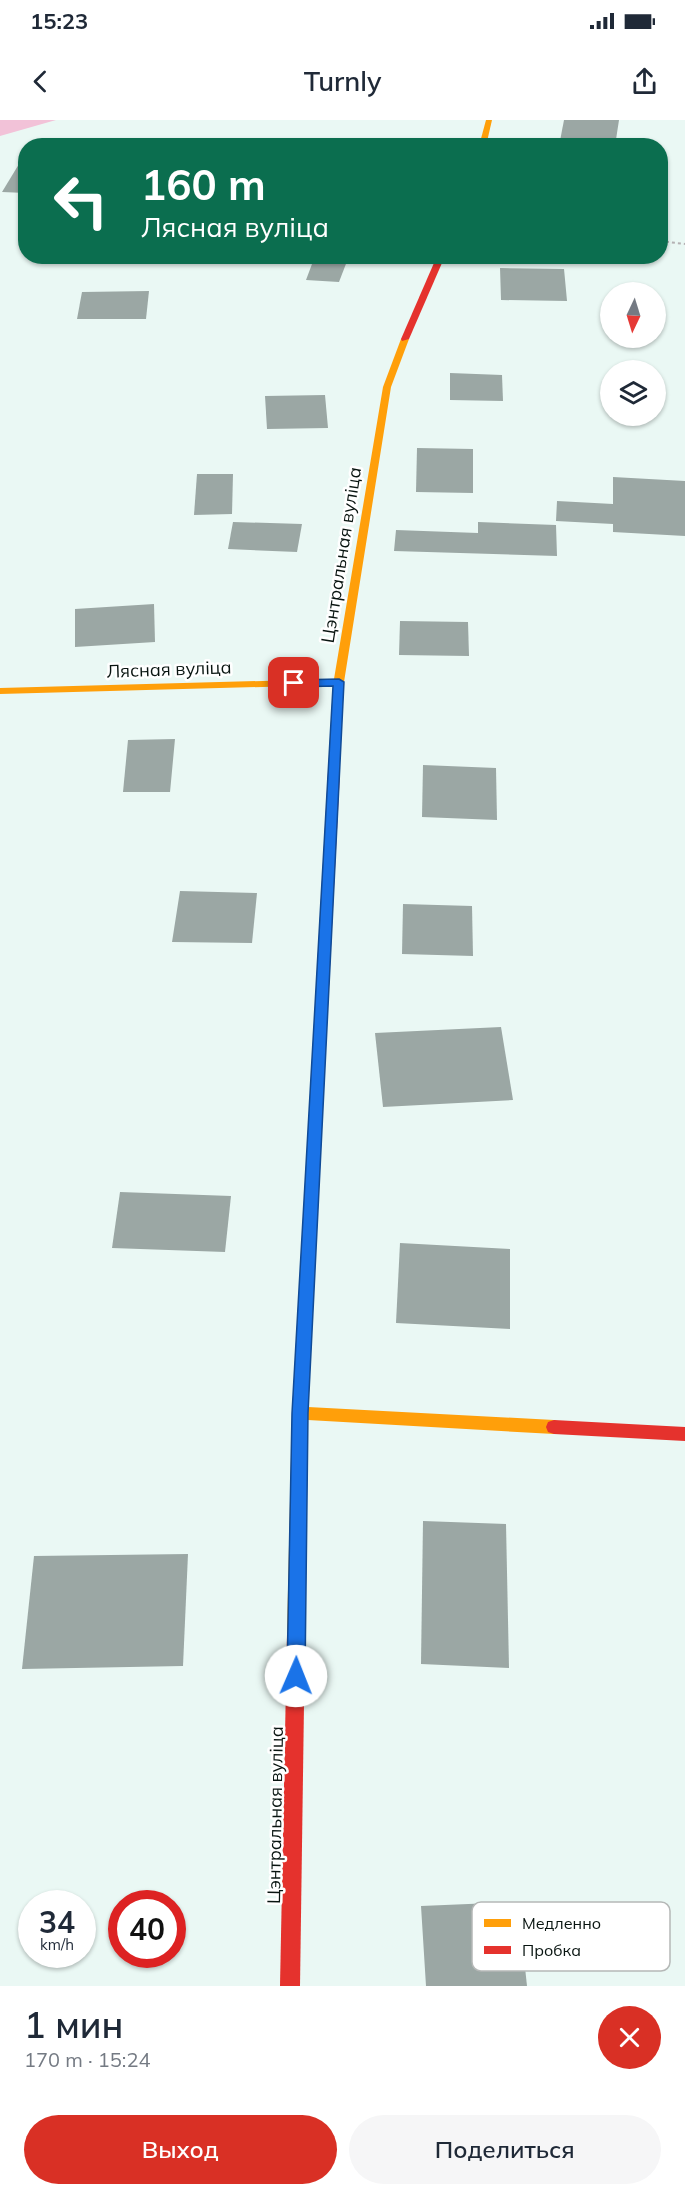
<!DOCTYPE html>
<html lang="ru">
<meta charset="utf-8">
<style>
:root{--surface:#fff;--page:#f6f6f7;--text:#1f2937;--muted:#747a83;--accent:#d93025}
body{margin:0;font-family:Mulish,sans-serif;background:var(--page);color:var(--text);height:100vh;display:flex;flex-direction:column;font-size:22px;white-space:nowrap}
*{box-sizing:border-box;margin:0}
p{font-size:20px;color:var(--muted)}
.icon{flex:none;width:33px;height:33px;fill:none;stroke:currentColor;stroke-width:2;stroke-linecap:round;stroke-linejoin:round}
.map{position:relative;height:1866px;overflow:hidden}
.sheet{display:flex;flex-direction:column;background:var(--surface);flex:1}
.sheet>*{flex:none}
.hud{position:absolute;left:18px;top:18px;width:650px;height:126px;border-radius:24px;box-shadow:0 2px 4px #0004;background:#0b6e4f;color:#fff;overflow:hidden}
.needle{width:39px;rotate:184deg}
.tools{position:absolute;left:600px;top:162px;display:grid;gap:12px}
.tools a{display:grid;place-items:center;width:66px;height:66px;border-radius:50%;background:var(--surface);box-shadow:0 2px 4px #0004;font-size:30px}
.speed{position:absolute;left:18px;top:1770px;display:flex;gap:12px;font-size:30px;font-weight:700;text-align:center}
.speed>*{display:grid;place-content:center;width:78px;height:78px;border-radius:50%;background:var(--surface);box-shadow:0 2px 4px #0004;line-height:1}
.speed small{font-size:15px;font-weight:400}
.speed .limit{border:9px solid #d22;background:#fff;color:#111}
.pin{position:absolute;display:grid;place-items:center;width:51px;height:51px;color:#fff;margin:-26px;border-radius:12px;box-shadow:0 3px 9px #0006}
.me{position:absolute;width:66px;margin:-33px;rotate:1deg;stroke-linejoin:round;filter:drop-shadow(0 0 4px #0008)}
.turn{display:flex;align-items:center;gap:21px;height:126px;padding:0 24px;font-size:27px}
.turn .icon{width:78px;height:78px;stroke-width:2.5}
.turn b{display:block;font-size:42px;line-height:51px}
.round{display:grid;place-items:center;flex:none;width:63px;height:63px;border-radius:32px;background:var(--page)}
.headline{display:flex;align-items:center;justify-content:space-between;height:102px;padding:0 24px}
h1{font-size:36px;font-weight:600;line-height:45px}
.button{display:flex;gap:12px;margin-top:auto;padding:12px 24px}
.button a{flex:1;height:69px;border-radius:36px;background:var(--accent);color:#fff;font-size:24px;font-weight:600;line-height:69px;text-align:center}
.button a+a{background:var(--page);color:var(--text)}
.status{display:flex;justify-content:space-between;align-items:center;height:42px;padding:0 30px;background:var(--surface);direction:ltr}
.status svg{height:16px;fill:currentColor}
header{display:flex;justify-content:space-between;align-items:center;height:78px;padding:0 24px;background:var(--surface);font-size:27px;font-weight:600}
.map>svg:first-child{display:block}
.forest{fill:#f2c2d8}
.building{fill:#9ba7a4}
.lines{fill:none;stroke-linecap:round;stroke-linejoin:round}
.path{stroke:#b4b1b3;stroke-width:2;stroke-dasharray:3 3;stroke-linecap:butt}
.slow{fill:#ff9f0a;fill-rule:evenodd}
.jam{fill:#e5322d;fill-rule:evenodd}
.route{fill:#1a73e8;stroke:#114b97;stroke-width:1.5}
.labels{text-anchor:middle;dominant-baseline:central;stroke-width:5;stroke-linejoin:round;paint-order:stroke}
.street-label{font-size:18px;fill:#081410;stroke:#fff}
.key{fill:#fff;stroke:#b5b8b7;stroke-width:1.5}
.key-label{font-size:16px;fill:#081410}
</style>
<div class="status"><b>15:23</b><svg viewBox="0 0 49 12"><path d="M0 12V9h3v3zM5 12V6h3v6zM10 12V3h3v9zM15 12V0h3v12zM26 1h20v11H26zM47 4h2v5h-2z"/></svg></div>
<header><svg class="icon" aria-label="back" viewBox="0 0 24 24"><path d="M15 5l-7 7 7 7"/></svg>Turnly<svg class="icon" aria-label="share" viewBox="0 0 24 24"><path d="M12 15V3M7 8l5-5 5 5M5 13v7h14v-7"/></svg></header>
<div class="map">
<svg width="685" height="1866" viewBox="0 0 685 1866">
<rect width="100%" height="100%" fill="#eaf8f4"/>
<!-- forest -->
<polygon class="forest" points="0,0 56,0 0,16"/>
<!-- building -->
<g class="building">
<polygon points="564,0 619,0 615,26 559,26"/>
<polygon points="19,44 26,44 26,73 2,72"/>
<polygon points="315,136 349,136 339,162 306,160"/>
<polygon points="500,148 564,149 567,181 501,180"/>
<polygon points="149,171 146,199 77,199 82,172"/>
<polygon points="450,253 502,255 503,281 450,280"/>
<polygon points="325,275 328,308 267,309 265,276"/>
<polygon points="417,328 473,329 473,373 416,372"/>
<polygon points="197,354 233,354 232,394 194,395"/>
<polygon points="613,357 685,361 685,416 613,412 613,404 556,401 557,381 613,384"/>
<polygon points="233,402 302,404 297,432 228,429"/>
<polygon points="478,402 556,405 557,436 394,431 396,410 478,413"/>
<polygon points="154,484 155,522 75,527 75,489"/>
<polygon points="400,501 468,502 469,536 399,535"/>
<polygon points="175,619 170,672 123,672 128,620"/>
<polygon points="423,645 496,648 497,700 422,697"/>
<polygon points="180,771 257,773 252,823 172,822"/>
<polygon points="403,784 472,786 473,836 402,834"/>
<polygon points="501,907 513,980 383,987 375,913"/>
<polygon points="120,1072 231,1076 225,1132 112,1128"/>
<polygon points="400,1123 510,1129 510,1209 396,1203"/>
<polygon points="423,1401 506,1404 509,1548 421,1544"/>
<polygon points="188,1434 183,1546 22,1549 34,1436"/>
<polygon points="518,1782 527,1866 426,1866 421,1786"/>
</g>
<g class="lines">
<!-- path -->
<polyline class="path" points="660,121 685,124"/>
<!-- slow -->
<g class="slow">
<polygon points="486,0 492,0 486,26 479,26"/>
<polygon points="405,216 409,219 391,267 344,562 338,655 330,655 328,652 333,565 0,574 0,568 334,559 383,267 401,219"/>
<polygon points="308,1133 313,1135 315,1139 308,1287 554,1300 560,1302 562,1307 560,1312 554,1314 308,1300 305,1514 302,1520 296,1522 290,1520 287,1514 292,1293 301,1139 303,1135"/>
</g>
<!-- jam -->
<g class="jam">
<polygon points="437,136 445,136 409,219 402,221 401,219"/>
<polygon points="334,648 340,652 315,1139 313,1143 308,1145 303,1143 301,1139 328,652"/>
<polygon points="554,1300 685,1307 685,1321 554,1314 548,1312 546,1307 548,1302"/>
<polygon points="296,1506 302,1508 305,1514 300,1866 280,1866 287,1514 290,1508"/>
</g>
</g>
<!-- route -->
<polygon class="route" points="339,559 344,562 308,1293 305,1556 302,1562 296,1565 289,1562 287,1556 292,1293 333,566 294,567 288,563 294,560"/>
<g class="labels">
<!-- street labels -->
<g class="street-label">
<text transform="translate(341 435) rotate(-81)">Цэнтральная вуліца</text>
<text transform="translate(169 549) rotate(-2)">Лясная вуліца</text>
<text transform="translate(275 1695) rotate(-89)">Цэнтральная вуліца</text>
</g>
</g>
<!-- legend -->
<rect x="472" y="1782" width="198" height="69" rx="9" class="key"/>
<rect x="484" y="1799" width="27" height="8" fill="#ff9f0a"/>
<rect x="484" y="1826" width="27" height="8" fill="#e5322d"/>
<g class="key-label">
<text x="522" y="1809">Медленно</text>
<text x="522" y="1836">Пробка</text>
</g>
</svg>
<div class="tools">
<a><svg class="needle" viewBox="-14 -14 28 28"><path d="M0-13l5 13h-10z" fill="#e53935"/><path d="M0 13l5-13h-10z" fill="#747a83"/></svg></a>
<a><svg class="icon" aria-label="layers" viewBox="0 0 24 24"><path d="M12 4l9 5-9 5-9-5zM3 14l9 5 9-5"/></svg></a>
</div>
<div class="speed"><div>34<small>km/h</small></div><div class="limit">40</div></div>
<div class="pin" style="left:294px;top:563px;background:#d93025"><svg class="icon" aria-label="arrive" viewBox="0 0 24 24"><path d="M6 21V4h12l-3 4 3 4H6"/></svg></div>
<svg class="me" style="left:296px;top:1556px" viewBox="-20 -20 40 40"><circle r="19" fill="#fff"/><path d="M0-13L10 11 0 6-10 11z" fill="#1a73e8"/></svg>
<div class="hud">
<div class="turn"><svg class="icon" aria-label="left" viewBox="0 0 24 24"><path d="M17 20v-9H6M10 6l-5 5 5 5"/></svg><div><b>160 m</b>Лясная вуліца</div></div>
</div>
</div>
<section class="sheet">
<div class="headline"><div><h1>1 мин</h1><p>170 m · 15:24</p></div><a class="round" style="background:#d93025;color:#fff"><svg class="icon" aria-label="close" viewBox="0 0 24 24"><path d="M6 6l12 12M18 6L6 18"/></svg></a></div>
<div class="button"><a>Выход</a><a>Поделиться</a></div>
</section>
